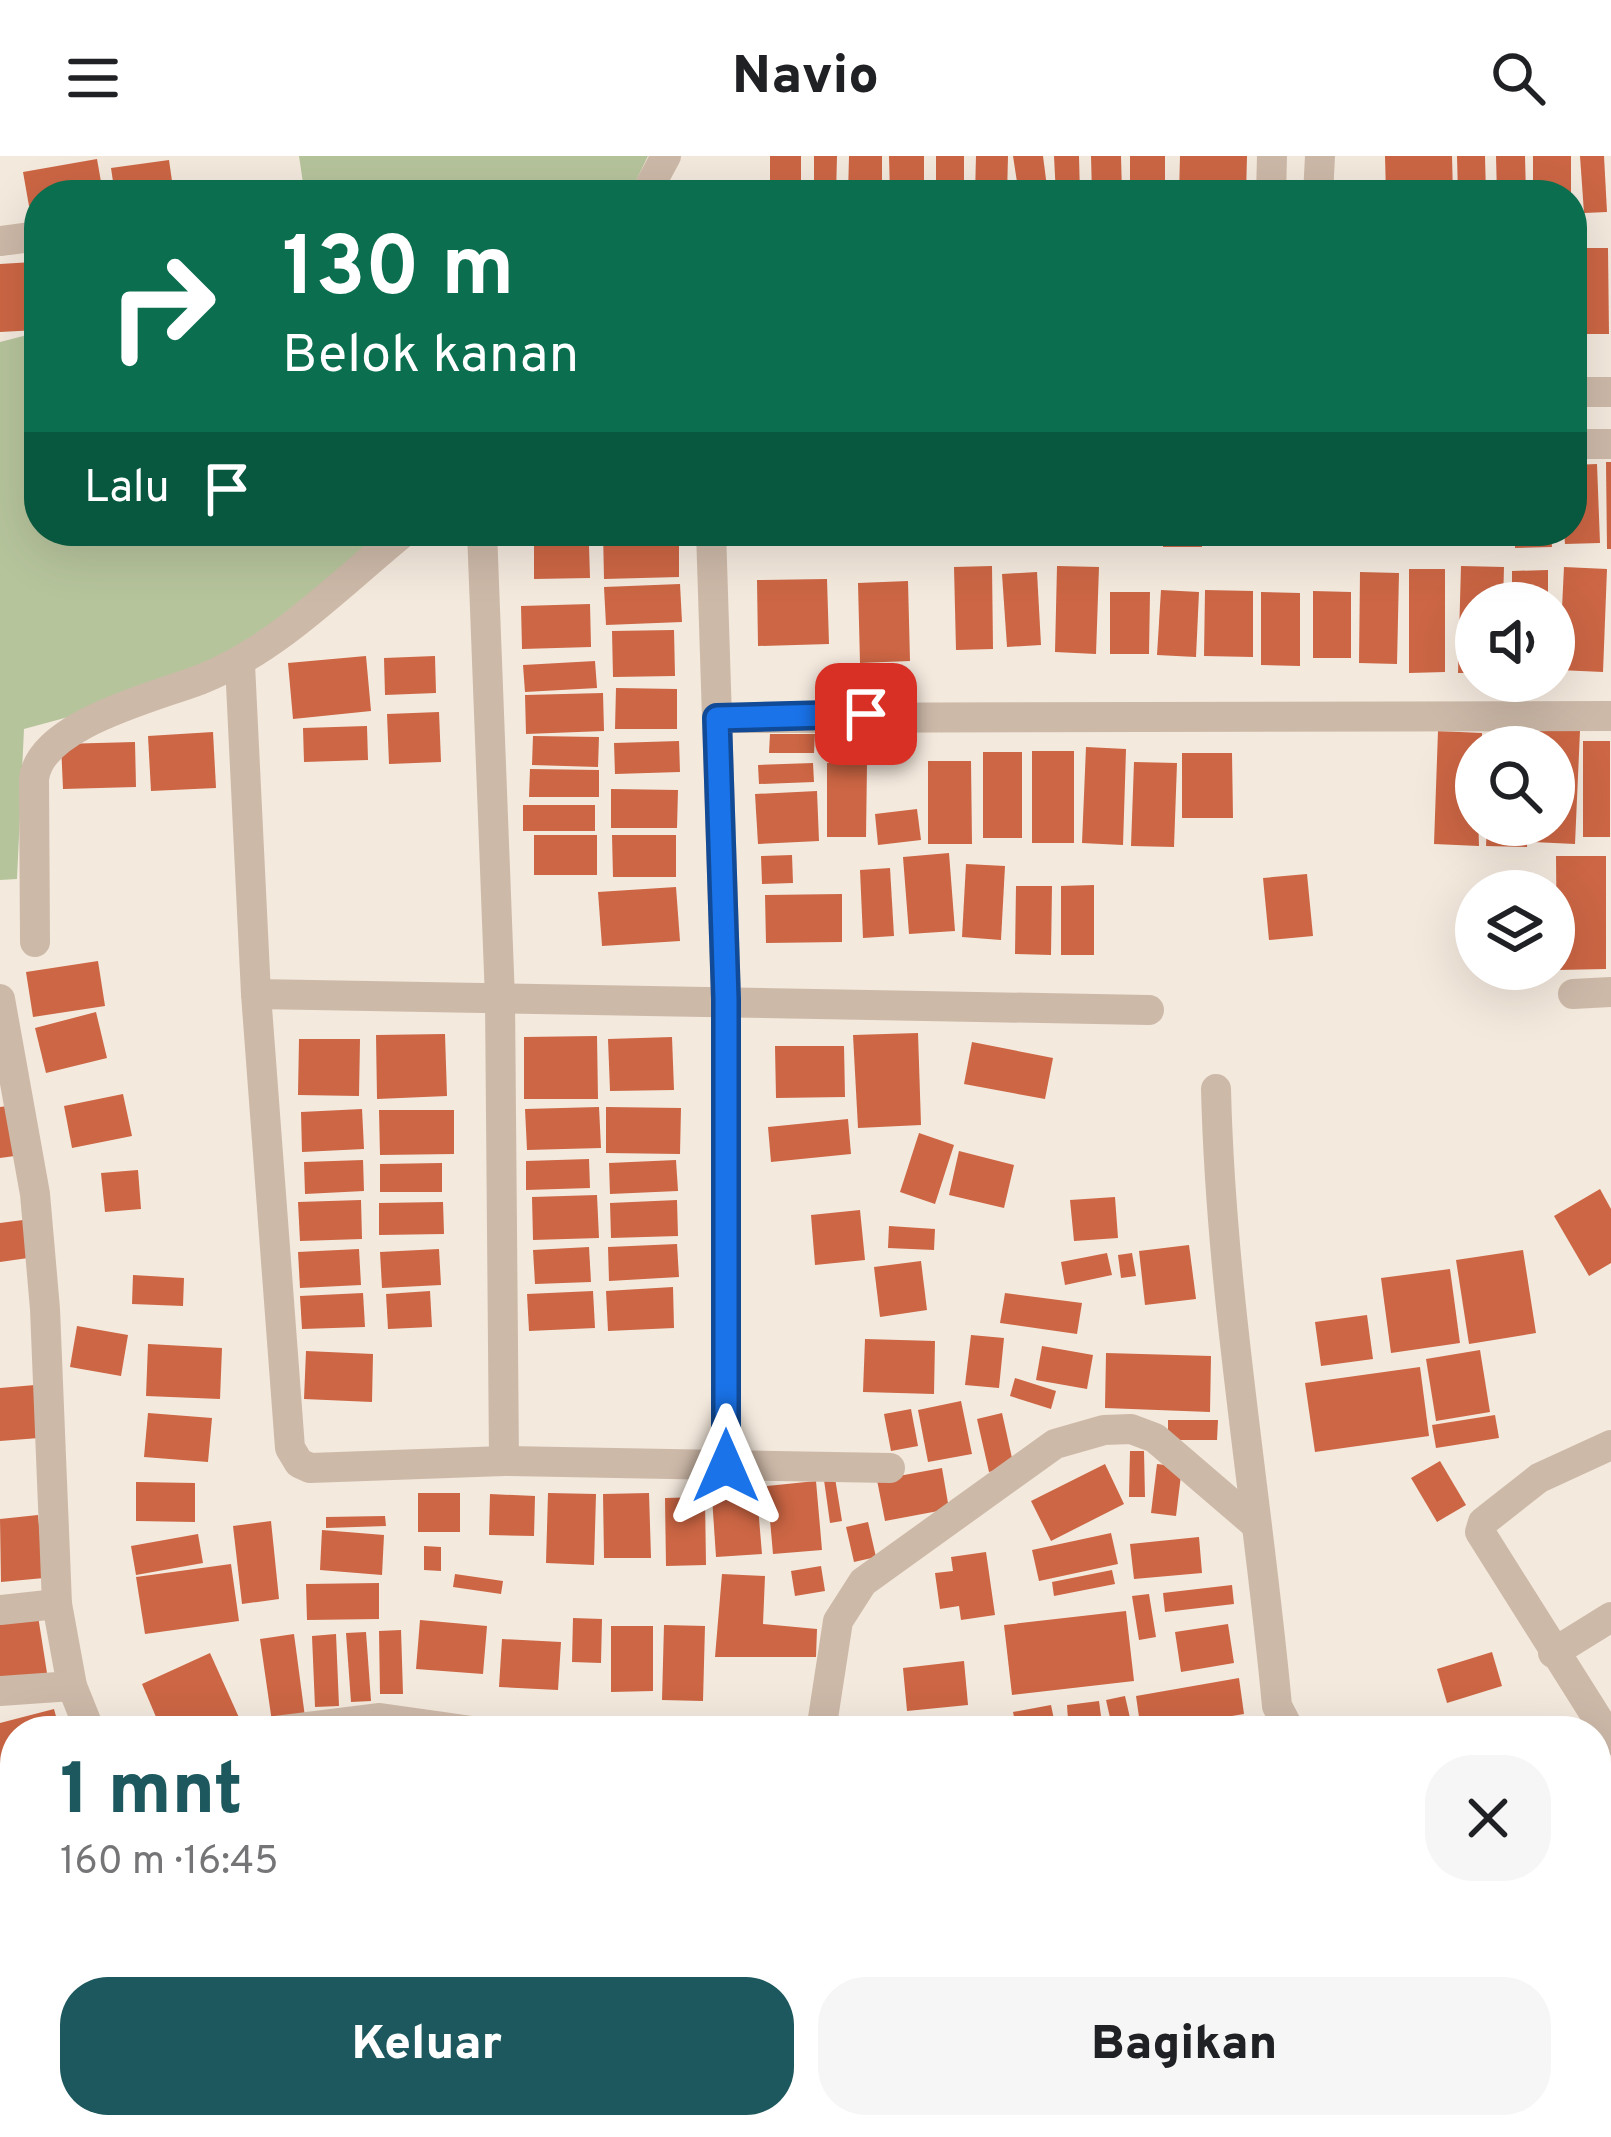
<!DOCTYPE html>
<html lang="id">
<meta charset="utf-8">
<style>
:root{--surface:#fff;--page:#f6f6f6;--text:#202124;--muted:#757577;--accent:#1c585d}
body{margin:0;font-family:Overpass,sans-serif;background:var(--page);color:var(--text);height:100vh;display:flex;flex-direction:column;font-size:45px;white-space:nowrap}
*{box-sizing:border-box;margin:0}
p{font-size:39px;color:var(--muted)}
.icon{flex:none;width:66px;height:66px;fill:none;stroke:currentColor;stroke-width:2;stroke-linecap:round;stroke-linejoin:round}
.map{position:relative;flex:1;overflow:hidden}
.side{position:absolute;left:0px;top:1560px;width:1611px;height:423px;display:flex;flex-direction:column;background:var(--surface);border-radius:48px 48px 0 0;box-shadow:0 12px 48px #0002}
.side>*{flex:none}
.banner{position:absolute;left:24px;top:24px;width:1563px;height:366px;border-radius:48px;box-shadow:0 12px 48px #0002;background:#0b6e4f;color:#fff;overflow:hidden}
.buttons{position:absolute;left:1455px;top:426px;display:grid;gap:24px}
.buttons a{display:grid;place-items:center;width:120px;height:120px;border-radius:50%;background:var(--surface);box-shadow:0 12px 48px #0002;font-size:60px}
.pin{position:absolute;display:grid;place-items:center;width:102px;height:102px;color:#fff;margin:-51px;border-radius:24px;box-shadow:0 6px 18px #0006}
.me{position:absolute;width:132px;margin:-66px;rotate:0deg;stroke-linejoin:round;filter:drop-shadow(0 0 9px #0008)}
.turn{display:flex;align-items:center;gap:42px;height:252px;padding:0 60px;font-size:54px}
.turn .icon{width:156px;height:156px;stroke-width:2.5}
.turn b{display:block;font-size:84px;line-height:102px}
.then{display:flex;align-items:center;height:114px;padding:0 60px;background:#0003;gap:24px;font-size:45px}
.round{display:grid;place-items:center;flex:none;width:126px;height:126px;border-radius:48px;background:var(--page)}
.summary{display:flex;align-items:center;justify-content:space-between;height:204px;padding:0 60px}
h1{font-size:72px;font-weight:800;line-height:90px;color:var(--accent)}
.action{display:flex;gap:24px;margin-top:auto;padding:24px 60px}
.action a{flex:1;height:138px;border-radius:48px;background:var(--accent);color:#fff;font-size:48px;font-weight:800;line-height:138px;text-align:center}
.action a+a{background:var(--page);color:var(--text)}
header{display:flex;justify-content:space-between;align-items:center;height:156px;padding:0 60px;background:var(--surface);font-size:54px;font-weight:800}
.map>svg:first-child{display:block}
.green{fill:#b6c49c}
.building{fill:#c64}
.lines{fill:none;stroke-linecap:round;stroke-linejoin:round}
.street{stroke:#cdb9a8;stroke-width:30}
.route-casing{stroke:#114b97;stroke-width:30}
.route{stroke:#1a73e8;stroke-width:21}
</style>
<header><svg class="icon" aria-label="menu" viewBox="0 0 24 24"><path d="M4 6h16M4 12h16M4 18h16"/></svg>Navio<svg class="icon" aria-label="search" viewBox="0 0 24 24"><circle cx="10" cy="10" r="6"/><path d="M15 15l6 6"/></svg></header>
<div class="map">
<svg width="1611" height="1981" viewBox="0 0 1611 1981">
<rect width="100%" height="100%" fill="#f4e9dd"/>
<!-- green -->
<g class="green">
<polygon points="299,0 648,0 629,39 290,39 303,27"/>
<polygon points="39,176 39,375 387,375 273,481 131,544 24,573 17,723 0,724 0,186"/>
</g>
<!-- building -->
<g class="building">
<rect x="770" y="0" width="31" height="39"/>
<polygon points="814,0 837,0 836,39 814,39"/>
<polygon points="849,0 882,0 882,39 848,39"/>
<polygon points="889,0 924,0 924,39 890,39"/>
<rect x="936" y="0" width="28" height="39"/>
<polygon points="976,0 1008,0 1007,39 975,39"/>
<polygon points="1013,0 1043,0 1048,39 1019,39"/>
<polygon points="1054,0 1079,0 1080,39 1056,39"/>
<polygon points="1091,0 1121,0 1122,39 1092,39"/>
<rect x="1130" y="0" width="35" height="39"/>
<polygon points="1180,0 1247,0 1246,39 1179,39"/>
<polygon points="1385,0 1452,0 1453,39 1386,39"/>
<polygon points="1457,0 1485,0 1486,39 1458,39"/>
<polygon points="1496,0 1525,0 1526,39 1497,39"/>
<rect x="1533" y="0" width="38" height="39"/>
<polygon points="1580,0 1604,0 1607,56 1584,57"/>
<polygon points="97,3 103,37 39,39 39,49 29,50 23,16"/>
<polygon points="169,4 174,39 115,39 111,12"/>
<polygon points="1572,92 1608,92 1609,178 1572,178"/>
<polygon points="33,106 37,174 0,176 0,108"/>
<polygon points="1606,306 1611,306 1611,393 1607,393"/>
<polygon points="1597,308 1600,387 1565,388 1564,375 1572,375 1572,309"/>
<polygon points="603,375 679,375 679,421 604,423"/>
<polygon points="986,375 1076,375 1076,389 986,388"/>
<polygon points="1106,375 1153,375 1153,386 1106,387"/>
<rect x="1163" y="375" width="39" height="16"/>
<polygon points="1515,375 1551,375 1552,391 1515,392"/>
<polygon points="589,389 590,422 534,423 534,390"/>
<polygon points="992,410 993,493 956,494 954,411"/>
<polygon points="1057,410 1099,411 1096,498 1055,496"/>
<polygon points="1461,410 1504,411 1503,447 1476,447 1476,517 1458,517"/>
<polygon points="1564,411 1607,413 1603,516 1559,514"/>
<polygon points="1409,413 1445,413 1445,516 1409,517"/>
<polygon points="1548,414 1548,447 1512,447 1512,415"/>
<polygon points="1037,416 1041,489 1007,491 1002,418"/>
<polygon points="1360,416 1399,417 1397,508 1359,507"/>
<polygon points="827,423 829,488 758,490 757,424"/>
<polygon points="908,425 910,505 860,507 858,427"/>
<polygon points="680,428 682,466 606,469 604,431"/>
<polygon points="1161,434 1199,436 1196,501 1157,499"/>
<polygon points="1205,434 1253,435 1253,501 1204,500"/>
<polygon points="1313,435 1351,436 1351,502 1313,502"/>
<polygon points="1110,436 1150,436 1149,498 1110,498"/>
<polygon points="1261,436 1300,437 1300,510 1261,509"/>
<polygon points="590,448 591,491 522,493 521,450"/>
<polygon points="674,474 675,520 613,521 612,475"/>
<polygon points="366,500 371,555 293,563 288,507"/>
<polygon points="435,500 436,537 385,539 384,502"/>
<polygon points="595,505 597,532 525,536 523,509"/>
<polygon points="616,532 677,533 677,573 615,573"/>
<polygon points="603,537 604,575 526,578 525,539"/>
<polygon points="439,556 441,606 389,608 387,558"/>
<polygon points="367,570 368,604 304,606 303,572"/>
<polygon points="1538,574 1580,575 1575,688 1533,686 1534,669 1554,669 1554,591 1537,591"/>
<polygon points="1438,575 1482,577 1482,591 1476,591 1479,690 1434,688"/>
<polygon points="213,576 216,632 151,635 148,580"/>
<polygon points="770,578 815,578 814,597 769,597"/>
<polygon points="533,580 599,581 598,611 532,609"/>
<polygon points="1490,582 1530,583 1530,591 1490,591"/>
<polygon points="679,585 680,616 615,618 614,587"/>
<rect x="1583" y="585" width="27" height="96"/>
<polygon points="135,586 136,631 63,633 61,588"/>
<polygon points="1086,591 1126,593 1123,689 1082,687"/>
<rect x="1032" y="595" width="42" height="92"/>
<rect x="983" y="596" width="39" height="86"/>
<polygon points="1182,597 1232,597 1233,662 1182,662"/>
<polygon points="928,605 971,605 972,688 928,688"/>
<polygon points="1134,606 1177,607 1174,691 1131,690"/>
<polygon points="813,607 814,626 759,628 758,609"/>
<polygon points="827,607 867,607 866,681 827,681"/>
<polygon points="530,613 599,614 599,641 529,641"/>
<polygon points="611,633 678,634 677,672 611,672"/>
<polygon points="817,635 819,685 758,688 755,638"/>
<rect x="523" y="649" width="72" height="26"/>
<polygon points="917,653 921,684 878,689 875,658"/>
<polygon points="1487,669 1528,669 1527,691 1486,690"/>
<rect x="534" y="679" width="63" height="40"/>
<polygon points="612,679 676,679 676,721 613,721"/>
<polygon points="949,697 955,775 909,778 903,701"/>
<polygon points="792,699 793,727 762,728 761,700"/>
<polygon points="1556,700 1606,700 1606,813 1557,814"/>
<polygon points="966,708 1005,710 1001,784 962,781"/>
<polygon points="890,712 894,780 863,782 860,714"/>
<polygon points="1307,718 1313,780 1269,784 1263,722"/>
<polygon points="1094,729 1094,799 1061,799 1061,730"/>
<polygon points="1016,730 1052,730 1051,799 1015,798"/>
<polygon points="676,731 680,785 602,790 598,736"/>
<polygon points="842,738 842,786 766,787 765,739"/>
<polygon points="98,805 105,850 33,861 26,816"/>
<polygon points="96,856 107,902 46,917 35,872"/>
<polygon points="918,877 921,969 858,972 853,879"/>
<polygon points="445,878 447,940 377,943 376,879"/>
<polygon points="597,880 598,943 524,943 524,881"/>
<polygon points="672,881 674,934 610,935 608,883"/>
<polygon points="299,883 360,883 359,940 298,939"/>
<polygon points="972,886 1053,902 1045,943 964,928"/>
<polygon points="775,890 844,890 845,941 776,942"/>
<polygon points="123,938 132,980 72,992 64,950"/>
<polygon points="15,949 22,999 0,1002 0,951"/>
<polygon points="599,951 601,992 527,994 525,953"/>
<polygon points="606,951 681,952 680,998 606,997"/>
<polygon points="362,953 364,993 302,996 301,956"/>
<polygon points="379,954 454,954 454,998 380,999"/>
<polygon points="848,963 851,998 771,1006 768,971"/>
<polygon points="919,977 954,989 935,1048 900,1036"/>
<polygon points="959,995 1014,1009 1004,1052 949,1039"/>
<polygon points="589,1003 590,1032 526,1034 526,1005"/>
<polygon points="363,1004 364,1035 305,1038 304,1006"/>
<polygon points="676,1004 678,1035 610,1038 609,1007"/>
<polygon points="442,1007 442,1036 380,1036 380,1008"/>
<polygon points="138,1014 141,1053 105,1056 101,1017"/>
<polygon points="1600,1033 1611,1053 1611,1107 1589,1120 1554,1060"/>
<polygon points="597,1039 599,1082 533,1084 532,1041"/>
<polygon points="1115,1041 1118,1082 1074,1085 1070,1044"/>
<polygon points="361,1044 362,1083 300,1085 298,1046"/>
<polygon points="677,1044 678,1080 611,1082 610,1047"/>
<polygon points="443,1046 444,1078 379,1079 379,1047"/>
<polygon points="860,1054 865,1104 815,1109 811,1059"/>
<polygon points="31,1063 35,1101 0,1106 0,1067"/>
<polygon points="889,1070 935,1073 934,1094 888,1092"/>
<polygon points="677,1088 679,1121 609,1125 608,1091"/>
<polygon points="1189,1089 1196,1143 1145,1149 1139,1095"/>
<polygon points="589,1091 591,1126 535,1128 533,1094"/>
<polygon points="359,1093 361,1129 300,1132 298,1096"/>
<polygon points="439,1093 441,1129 382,1132 380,1096"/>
<polygon points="1523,1094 1536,1177 1469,1188 1456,1104"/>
<polygon points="1107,1097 1112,1119 1065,1129 1061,1106"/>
<polygon points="1132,1097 1136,1120 1121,1122 1118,1099"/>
<polygon points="921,1105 927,1154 880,1161 874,1111"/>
<polygon points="1450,1113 1460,1187 1391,1197 1381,1122"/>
<polygon points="133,1119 184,1122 183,1150 132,1148"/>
<polygon points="673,1131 674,1172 608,1175 606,1135"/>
<polygon points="430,1135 432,1171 388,1173 386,1138"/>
<polygon points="593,1135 595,1172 529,1175 527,1138"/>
<polygon points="363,1137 365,1171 302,1173 300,1140"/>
<polygon points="1005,1137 1082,1147 1077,1178 1000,1167"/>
<polygon points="1367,1159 1373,1203 1321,1210 1315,1166"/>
<polygon points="77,1170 128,1179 121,1220 70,1211"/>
<polygon points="971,1179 1004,1182 999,1232 965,1229"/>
<polygon points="865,1183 935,1185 934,1238 863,1236"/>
<polygon points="148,1188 222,1192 220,1243 146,1240"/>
<polygon points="1042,1190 1093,1199 1087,1233 1036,1224"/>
<polygon points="1480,1194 1490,1256 1436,1265 1426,1203"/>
<polygon points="306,1195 373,1198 372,1246 304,1243"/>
<polygon points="1106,1197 1211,1200 1210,1256 1105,1252"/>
<polygon points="1420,1211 1429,1280 1315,1296 1305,1227"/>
<polygon points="1015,1222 1056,1235 1051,1253 1010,1240"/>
<polygon points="35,1229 39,1282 0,1285 0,1232"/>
<polygon points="961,1245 972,1298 928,1306 918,1254"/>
<polygon points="911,1253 918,1290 891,1295 884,1258"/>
<polygon points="148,1257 212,1262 208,1306 144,1301"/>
<polygon points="1002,1257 1014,1311 989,1316 977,1263"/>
<polygon points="1495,1259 1499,1282 1436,1292 1432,1269"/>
<polygon points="1168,1264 1218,1264 1217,1284 1168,1284"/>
<polygon points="1130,1295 1144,1295 1145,1341 1129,1341"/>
<polygon points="1440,1305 1466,1349 1437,1366 1411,1322"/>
<polygon points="1105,1308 1124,1348 1051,1385 1031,1345"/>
<polygon points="1157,1308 1182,1311 1176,1360 1151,1357"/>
<polygon points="942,1312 949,1353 885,1365 877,1324"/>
<polygon points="835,1322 842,1365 830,1367 824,1324"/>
<polygon points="816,1325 822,1394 773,1398 767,1330"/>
<polygon points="136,1326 195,1327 195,1366 136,1365"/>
<rect x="418" y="1337" width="42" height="39"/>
<polygon points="548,1337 596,1338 594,1409 546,1407"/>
<polygon points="649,1337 651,1402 604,1402 603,1338"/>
<polygon points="490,1338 535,1340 534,1380 489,1379"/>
<polygon points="757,1339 762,1398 716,1401 712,1341"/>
<polygon points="705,1341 706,1409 666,1410 665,1342"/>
<polygon points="38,1359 44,1422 1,1426 0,1363"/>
<polygon points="385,1360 386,1370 326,1372 326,1361"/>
<polygon points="271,1365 279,1443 242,1448 233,1370"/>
<polygon points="868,1366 876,1401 854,1406 846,1371"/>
<polygon points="322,1374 384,1379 382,1419 320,1414"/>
<polygon points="1111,1377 1118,1408 1039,1425 1032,1394"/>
<polygon points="198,1378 203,1407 136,1419 131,1390"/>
<polygon points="1199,1381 1202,1417 1134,1423 1130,1388"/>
<polygon points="424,1390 441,1391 441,1415 424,1414"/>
<polygon points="986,1396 995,1459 961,1464 959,1450 940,1453 935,1417 953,1415 951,1401"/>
<polygon points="231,1408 239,1465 145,1478 136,1421"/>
<polygon points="821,1410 825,1435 795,1440 791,1415"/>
<polygon points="1112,1414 1115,1428 1054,1440 1052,1426"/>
<polygon points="455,1418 503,1425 501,1438 453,1431"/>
<polygon points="722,1418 765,1420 763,1468 817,1473 816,1501 715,1501"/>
<polygon points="379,1427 379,1463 307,1464 306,1428"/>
<polygon points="1232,1429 1234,1448 1165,1456 1163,1437"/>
<polygon points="1149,1438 1156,1481 1139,1484 1132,1440"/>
<polygon points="1126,1455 1134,1525 1012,1539 1004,1469"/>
<polygon points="38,1460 47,1517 0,1525 0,1466"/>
<polygon points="573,1462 602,1463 601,1507 572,1506"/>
<polygon points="420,1464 487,1470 483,1518 416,1513"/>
<polygon points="1228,1468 1234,1507 1181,1516 1175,1476"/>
<polygon points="664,1469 705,1470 703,1545 662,1544"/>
<polygon points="611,1470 653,1470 653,1535 611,1536"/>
<polygon points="401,1474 403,1538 380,1538 379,1475"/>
<polygon points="366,1476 371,1545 351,1546 346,1477"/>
<polygon points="294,1478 305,1561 272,1566 260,1483"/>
<polygon points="336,1478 339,1550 315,1551 312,1480"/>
<polygon points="502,1483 561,1486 558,1534 499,1531"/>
<polygon points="1492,1496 1502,1530 1447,1547 1437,1513"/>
<polygon points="210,1497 241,1566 221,1575 162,1575 142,1528"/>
<polygon points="964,1505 968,1549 907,1555 903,1512"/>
<polygon points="1239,1522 1244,1558 1141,1575 1136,1540"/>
<polygon points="1125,1540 1133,1575 1113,1575 1106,1544"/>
<polygon points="1099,1545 1101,1560 1068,1564 1067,1549"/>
<polygon points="1051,1549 1056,1573 1017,1575 1013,1556"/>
<polygon points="54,1553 60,1575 15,1575 15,1636 0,1640 0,1567"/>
<polygon points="15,1721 15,1769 0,1769 0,1722"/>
<polygon points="1596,1751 1611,1773 1596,1784"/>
<polygon points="1611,1789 1611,1833 1596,1841 1596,1797"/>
<polygon points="1607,1891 1611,1927 1596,1937 1596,1898"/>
<polygon points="1611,1937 1611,1967 1601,1974 1596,1947"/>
<polygon points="228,1968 285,1968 290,1981 233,1981"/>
<polygon points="424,1968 477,1968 480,1979 426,1981"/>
<polygon points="542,1968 585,1968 585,1981 541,1979"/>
<polygon points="677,1968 732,1968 732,1981 678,1981"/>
<rect x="736" y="1968" width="24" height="13"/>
<polygon points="764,1968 816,1968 816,1981 765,1981"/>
<polygon points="1229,1968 1267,1968 1275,1981 1216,1981 1214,1977"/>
<polygon points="1419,1968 1482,1968 1461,1981 1427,1981"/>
<polygon points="1511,1968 1520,1968 1527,1981 1490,1981"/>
</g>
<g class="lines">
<!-- street -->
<g class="street">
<polyline points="645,39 666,0"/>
<polyline points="1271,39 1272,0"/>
<polyline points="1318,39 1320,0"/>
<polyline points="0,85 39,80"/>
<polyline points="1572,236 1611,236"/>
<polyline points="1572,288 1611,288"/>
<polyline points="482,375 500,843 504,1305"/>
<polyline points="711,375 726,843 726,1311"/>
<polyline points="240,508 256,838 290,1292 299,1307 310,1312 504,1305 890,1312"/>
<polyline points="717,562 1611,560"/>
<path d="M35 786 34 623C40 568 156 541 202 523 278 493 342 426 405 375"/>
<polyline points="256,838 1149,854"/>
<polyline points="1573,838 1611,836"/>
<polyline points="0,843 35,1038 45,1153 57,1448 72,1530 90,1575"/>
<path d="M1216 933C1221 1140 1258 1344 1277 1550L1290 1575"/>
<polyline points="1611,1289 1539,1322 1483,1366 1480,1376 1611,1584"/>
<polyline points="0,1454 57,1448"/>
<polyline points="1553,1497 1611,1461"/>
<polyline points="0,1535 72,1530"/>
<polyline points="276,1575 380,1562 472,1575"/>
<polyline points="821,1575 838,1465 863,1426 1055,1288 1104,1274 1131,1273 1155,1282 1254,1367"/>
<polyline points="0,1686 15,1687"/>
<polyline points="322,1968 324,1981"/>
<polyline points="1307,1968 1315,1981"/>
<polyline points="1543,1968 1550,1981"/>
<polyline points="1172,1981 1186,1968"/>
</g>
</g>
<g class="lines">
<!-- route casing -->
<g class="route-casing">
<polyline id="route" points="726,1310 726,843 717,562 866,558"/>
</g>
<!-- route -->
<use href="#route" class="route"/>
</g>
</svg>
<div class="buttons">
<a><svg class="icon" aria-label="sound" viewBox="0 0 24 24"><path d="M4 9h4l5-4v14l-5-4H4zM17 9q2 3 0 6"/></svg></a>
<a><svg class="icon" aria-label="search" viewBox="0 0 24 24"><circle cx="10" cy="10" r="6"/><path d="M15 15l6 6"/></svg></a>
<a><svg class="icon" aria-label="layers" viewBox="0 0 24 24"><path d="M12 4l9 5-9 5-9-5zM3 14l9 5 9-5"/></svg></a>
</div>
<div class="pin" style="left:866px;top:558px;background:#d93025"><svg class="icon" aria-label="arrive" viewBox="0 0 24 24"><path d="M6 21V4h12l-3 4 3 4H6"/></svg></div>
<svg class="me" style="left:726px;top:1310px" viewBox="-20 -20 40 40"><path d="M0-17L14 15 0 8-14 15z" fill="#1a73e8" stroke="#fff" stroke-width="4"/></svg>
<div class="banner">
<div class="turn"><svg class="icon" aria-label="right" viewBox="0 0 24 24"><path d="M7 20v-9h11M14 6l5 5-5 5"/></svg><div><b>130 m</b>Belok kanan</div></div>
<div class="then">Lalu<svg class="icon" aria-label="arrive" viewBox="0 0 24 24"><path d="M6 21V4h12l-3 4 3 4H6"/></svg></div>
</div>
<section class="side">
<div class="summary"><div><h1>1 mnt</h1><p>160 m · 16:45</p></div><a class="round"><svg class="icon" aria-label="close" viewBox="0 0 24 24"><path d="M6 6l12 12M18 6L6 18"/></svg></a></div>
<div class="action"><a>Keluar</a><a>Bagikan</a></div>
</section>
</div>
